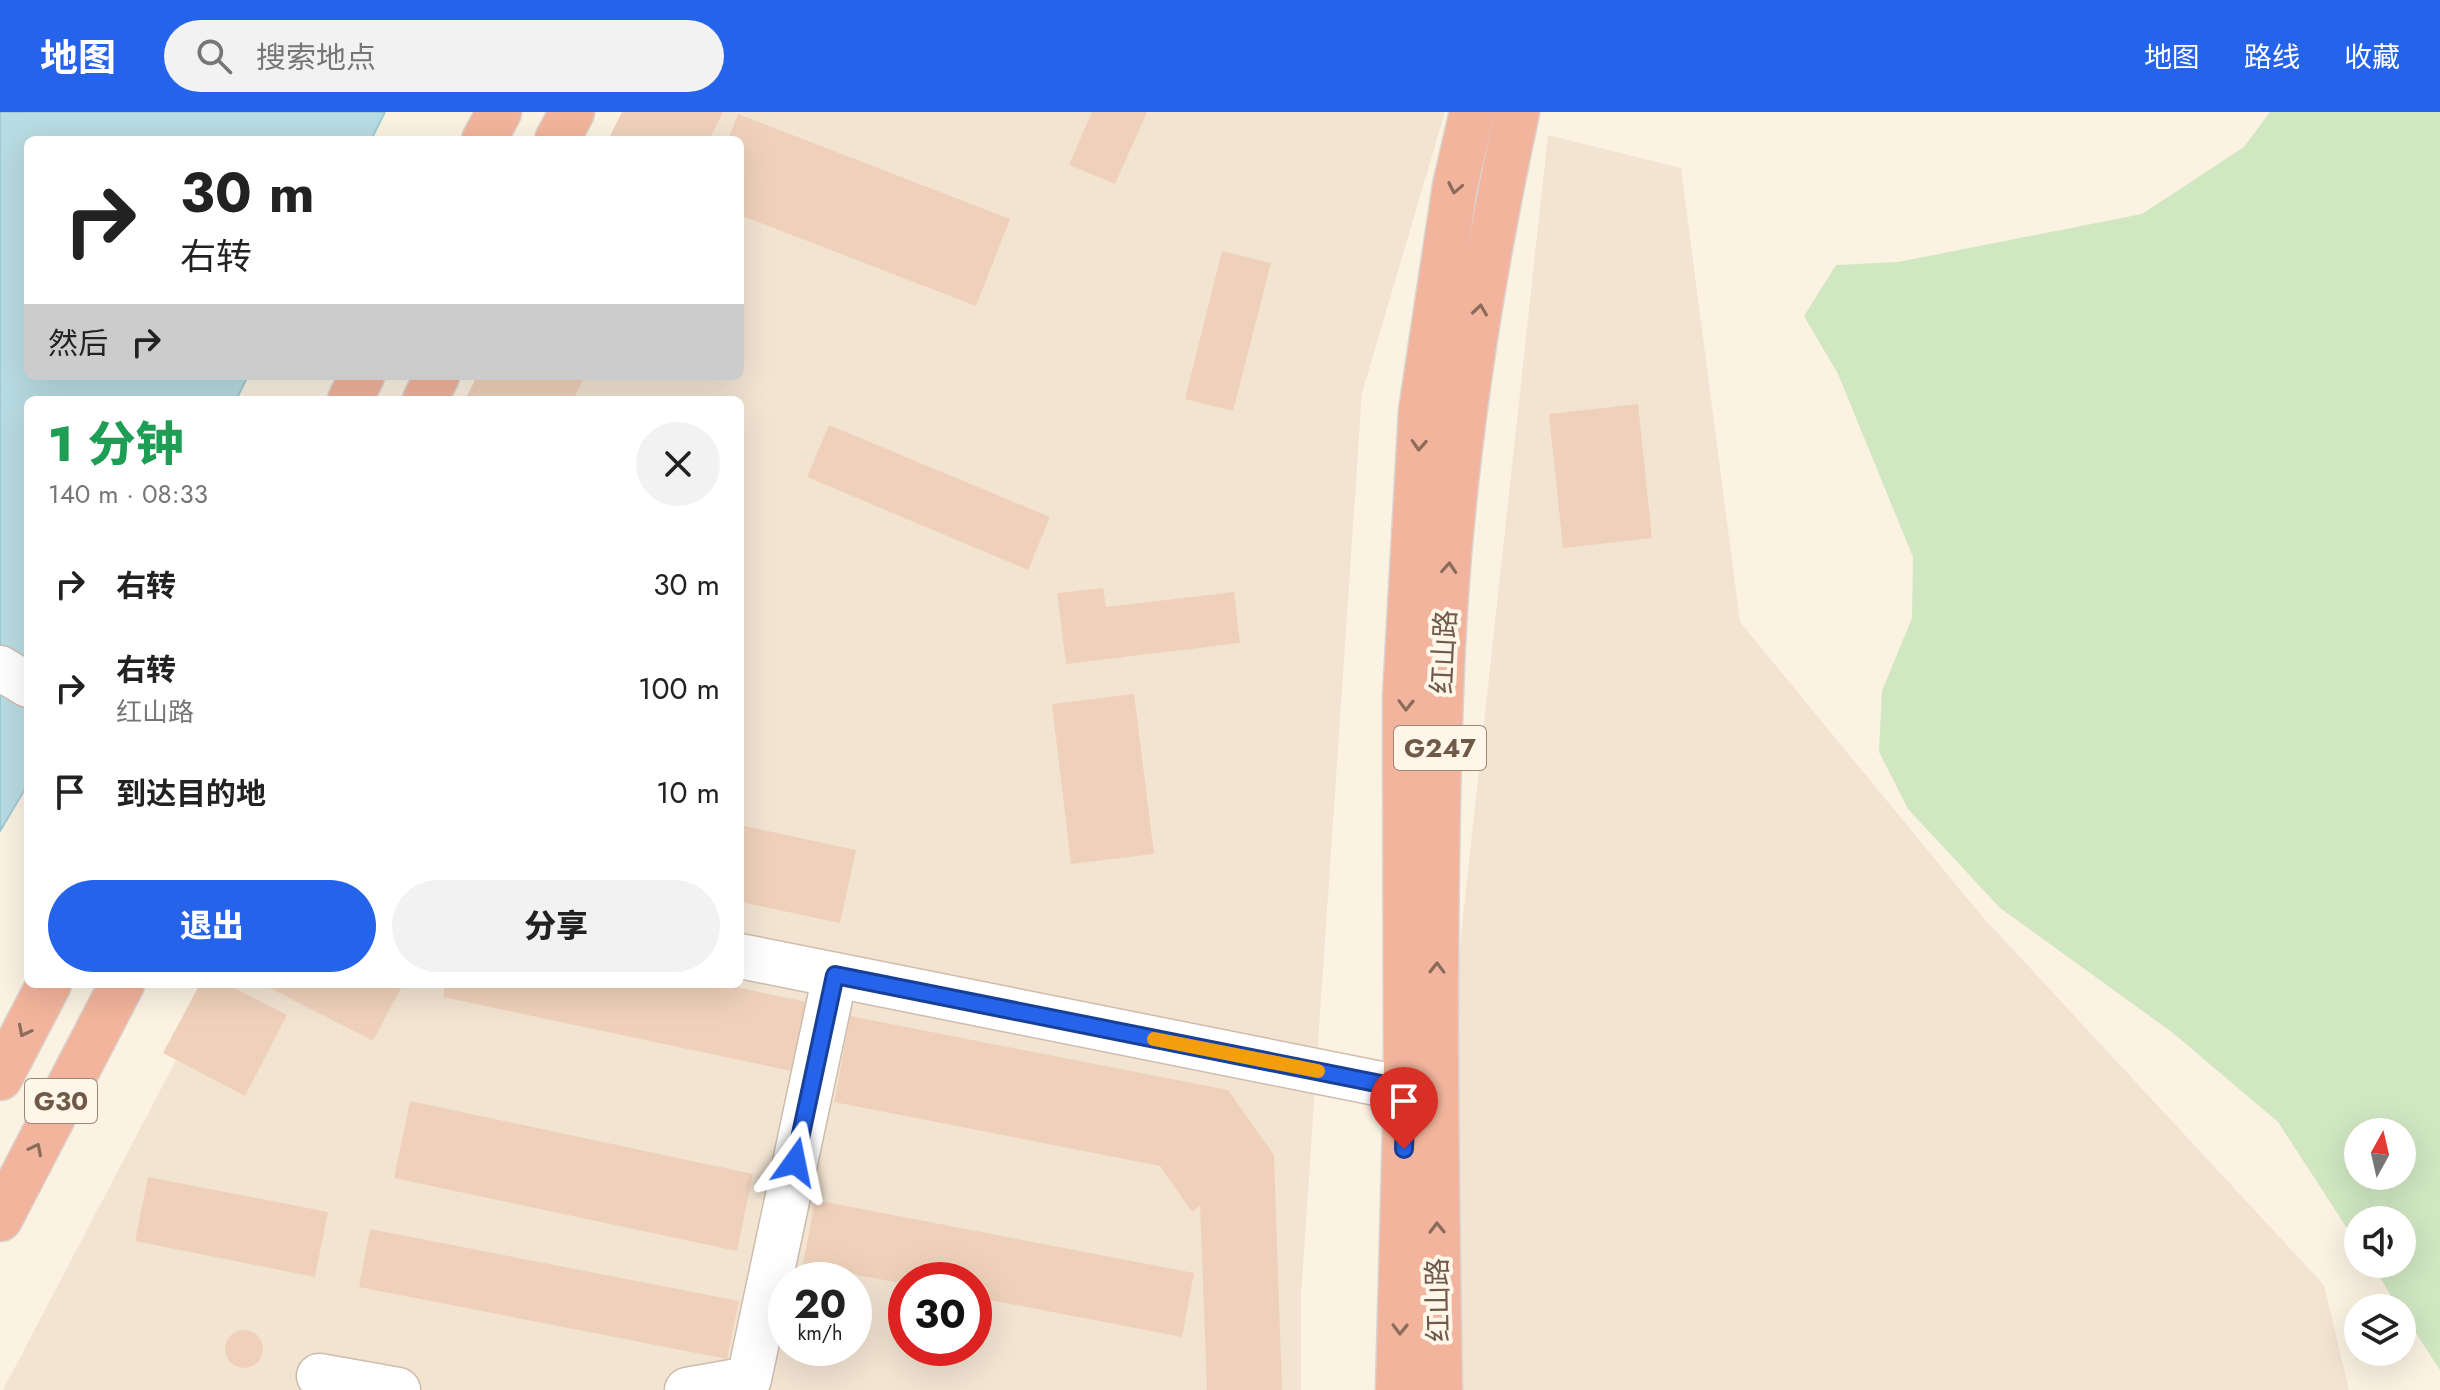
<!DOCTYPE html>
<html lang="zh">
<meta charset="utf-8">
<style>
:root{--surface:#fff;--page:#f2f2f2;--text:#222;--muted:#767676;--accent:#2563eb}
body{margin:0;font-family:Jost,"Noto Sans SC",sans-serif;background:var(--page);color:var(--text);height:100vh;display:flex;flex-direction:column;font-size:30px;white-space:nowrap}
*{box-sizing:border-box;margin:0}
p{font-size:26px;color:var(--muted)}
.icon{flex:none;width:44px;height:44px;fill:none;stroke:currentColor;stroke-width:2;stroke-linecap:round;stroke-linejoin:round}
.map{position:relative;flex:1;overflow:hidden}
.sheet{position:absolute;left:24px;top:284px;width:720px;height:592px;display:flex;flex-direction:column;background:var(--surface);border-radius:12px;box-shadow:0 8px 32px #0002}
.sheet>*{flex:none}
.banner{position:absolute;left:24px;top:24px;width:720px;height:244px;border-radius:12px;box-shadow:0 8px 32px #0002;background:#fff;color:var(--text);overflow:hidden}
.needle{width:52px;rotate:8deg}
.buttons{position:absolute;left:2344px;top:1006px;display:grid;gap:16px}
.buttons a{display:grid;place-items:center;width:72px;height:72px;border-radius:50%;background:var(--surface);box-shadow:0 8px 32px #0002;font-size:40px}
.speed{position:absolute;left:768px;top:1150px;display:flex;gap:16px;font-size:40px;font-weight:700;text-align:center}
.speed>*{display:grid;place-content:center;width:104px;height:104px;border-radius:50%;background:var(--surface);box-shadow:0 8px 32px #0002;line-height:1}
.speed small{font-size:20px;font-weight:400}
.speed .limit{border:12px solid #d22;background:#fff;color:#111}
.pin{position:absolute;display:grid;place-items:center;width:68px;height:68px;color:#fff;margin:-82px -34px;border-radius:50% 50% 50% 0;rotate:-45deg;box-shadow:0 0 8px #0007}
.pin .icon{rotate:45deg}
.me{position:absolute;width:88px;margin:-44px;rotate:12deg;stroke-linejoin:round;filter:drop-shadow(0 0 6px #0008)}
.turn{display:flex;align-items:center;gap:28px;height:168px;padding:0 24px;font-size:36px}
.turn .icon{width:104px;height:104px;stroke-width:2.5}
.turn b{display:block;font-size:56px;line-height:68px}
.then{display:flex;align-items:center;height:76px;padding:0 24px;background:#0003;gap:16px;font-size:30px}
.round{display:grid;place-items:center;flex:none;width:84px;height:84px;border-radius:42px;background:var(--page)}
.overview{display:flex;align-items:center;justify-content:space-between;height:136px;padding:0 24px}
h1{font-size:48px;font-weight:800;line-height:60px;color:#1e9e55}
.action{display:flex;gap:16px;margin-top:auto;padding:16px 24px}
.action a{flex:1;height:92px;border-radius:48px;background:var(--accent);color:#fff;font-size:32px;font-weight:800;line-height:92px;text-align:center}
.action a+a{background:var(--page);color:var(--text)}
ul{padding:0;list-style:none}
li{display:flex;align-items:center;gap:24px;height:104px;padding:0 24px}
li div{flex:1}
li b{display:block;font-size:30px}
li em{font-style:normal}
header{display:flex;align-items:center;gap:48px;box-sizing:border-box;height:112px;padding:0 40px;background:var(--accent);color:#fff}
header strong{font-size:38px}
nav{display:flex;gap:44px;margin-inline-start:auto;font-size:28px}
.search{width:560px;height:72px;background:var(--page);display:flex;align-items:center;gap:20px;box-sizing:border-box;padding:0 28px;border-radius:44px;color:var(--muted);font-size:30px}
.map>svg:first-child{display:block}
.residential{fill:#f2e4d1;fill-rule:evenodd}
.green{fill:#d0e7c2;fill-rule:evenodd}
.water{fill:#b8dce3;stroke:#9fcbd4;stroke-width:2}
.building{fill:#efd1bb}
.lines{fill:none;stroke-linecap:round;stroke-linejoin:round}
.minor-casing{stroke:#cebcad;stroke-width:47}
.highway-casing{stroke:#dad4d0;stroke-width:47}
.minor{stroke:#fff;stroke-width:44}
.highway{stroke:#f2b49c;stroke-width:44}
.oneway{stroke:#8b6b5a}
.route-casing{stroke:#184099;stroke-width:20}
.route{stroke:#2563eb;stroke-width:14}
.slow{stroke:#f59e0b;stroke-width:14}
.labels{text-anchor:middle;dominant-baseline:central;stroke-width:8;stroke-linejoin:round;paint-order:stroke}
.shield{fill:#fef6e8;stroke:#9b8879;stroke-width:2}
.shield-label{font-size:26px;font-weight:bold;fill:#71594a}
.street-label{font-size:28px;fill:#71594a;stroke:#fef6e8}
</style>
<header>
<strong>地图</strong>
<div class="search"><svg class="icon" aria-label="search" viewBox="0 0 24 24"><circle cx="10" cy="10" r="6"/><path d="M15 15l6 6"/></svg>搜索地点</div>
<nav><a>地图</a><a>路线</a><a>收藏</a></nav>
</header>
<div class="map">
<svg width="2440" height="1278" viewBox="0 0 2440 1278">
<rect width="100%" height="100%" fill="#fbf2e2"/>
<!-- residential -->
<g class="residential">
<path d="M675 0H1445L1362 281 1301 1184V1278H3L216 872H740V288H523L536 264H740V28H660ZM786 1168H854V1236H786ZM906 1168H974V1236H906Z"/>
<polygon points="1548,23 1681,56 1740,510 1980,802 2324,1173 2349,1278 1453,1278 1448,942"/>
</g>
<!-- green -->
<path class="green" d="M2270 0H2440V1258L2402 1200V1196H2399L2371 1152H2402V1108H2358V1133L2278 1010 2173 921 2000 796 1908 697 1879 640 1882 579 1912 506 1913 445 1838 262 1804 204 1836 153 1898 150 2142 102 2244 35ZM2358 1020H2402V1064H2358Z"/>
<!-- water -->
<polygon class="water" points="0,0 385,0 371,28 28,28 28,264 248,264 236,288 28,288 28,672 0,719"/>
<!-- building -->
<g class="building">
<polygon points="622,0 723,0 709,28 608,28"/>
<polygon points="1092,0 1147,0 1115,72 1069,53"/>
<polygon points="738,2 1010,107 976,194 740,103 740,28 728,28"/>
<polygon points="1222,139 1271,151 1233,299 1185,287"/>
<polygon points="477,264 585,264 573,288 465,288"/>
<polygon points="1638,292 1652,426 1563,436 1549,302"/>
<polygon points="829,313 1050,405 1028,458 807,365"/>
<polygon points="1103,476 1106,495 1234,480 1240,531 1066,552 1057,481"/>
<polygon points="1134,582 1154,742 1071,752 1052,592"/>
<polygon points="740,713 856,738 840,811 740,790"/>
<polygon points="200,872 227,872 287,903 245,984 163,941"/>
<polygon points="262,872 403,872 373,929"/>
<polygon points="445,872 722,872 806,890 791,959 443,885"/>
<polygon points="850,904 1228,978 1274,1043 1282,1278 1207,1278 1200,1094 1192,1100 1160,1054 834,990"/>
<polygon points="410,989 753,1062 737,1139 394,1066"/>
<polygon points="148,1065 328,1100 315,1165 135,1129"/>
<polygon points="815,1088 1194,1161 1182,1225 974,1185 974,1168 906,1168 906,1172 803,1153"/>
<polygon points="370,1117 739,1189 727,1247 359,1175"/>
<circle cx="244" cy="1237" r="19"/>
</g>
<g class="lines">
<!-- minor casing -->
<g class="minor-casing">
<g id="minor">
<polyline points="0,556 28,573"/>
<polyline points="740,844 1406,977"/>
<polyline points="319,1264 398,1278"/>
<polyline points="687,1278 749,1267 835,863"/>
</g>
</g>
<!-- highway casing -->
<g class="highway-casing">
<g id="highway">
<polyline points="484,28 499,0"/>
<polyline points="557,28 572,0"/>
<polyline points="350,288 362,264"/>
<polyline points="425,288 437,264"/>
<polyline points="0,966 49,872"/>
<polyline points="0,1107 122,872"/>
<polyline points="1398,1278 1406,977 1405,585 1421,299 1455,74 1472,0"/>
<path d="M1440 1278C1436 1046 1433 813 1441 581 1447 387 1476 190 1517 0"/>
</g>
</g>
<!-- minor -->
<use href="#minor" class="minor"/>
<!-- highway -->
<use href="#highway" class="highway"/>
</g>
<!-- one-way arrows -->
<defs><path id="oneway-chevron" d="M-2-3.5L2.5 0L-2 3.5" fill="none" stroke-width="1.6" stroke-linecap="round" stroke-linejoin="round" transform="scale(2)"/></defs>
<g class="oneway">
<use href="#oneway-chevron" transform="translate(1455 76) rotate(101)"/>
<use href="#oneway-chevron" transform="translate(1480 198) rotate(-82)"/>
<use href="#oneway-chevron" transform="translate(1419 333) rotate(93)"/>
<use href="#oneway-chevron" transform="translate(1449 456) rotate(-86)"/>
<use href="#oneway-chevron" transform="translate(1406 593) rotate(91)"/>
<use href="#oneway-chevron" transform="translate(1437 856) rotate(-89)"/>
<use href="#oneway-chevron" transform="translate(24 919) rotate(117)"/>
<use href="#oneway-chevron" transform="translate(36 1037) rotate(-63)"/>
<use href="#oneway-chevron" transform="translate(1437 1116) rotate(-91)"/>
<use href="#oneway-chevron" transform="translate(1400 1217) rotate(91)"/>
</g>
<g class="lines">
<!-- route casing -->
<g class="route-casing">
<polyline id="route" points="795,1050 835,863 1406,977 1404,1037"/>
</g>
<!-- route -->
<use href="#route" class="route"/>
<!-- slow -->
<polyline class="slow" points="1154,927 1318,959"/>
</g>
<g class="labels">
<!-- shield labels -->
<g class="shield">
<rect x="1394" y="614" width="92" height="44" rx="6"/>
<rect x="25" y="967" width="72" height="44" rx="6"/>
</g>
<g class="shield-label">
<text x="1440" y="636">G247</text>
<text x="61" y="989">G30</text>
</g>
<!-- street labels -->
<g class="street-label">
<text transform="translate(1444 540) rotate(-87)">红山路</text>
<text transform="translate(1438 1188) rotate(-91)">红山路</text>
</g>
</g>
</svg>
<div class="buttons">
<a><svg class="needle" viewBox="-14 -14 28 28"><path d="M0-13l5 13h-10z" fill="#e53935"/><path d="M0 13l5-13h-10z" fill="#767676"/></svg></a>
<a><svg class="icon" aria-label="sound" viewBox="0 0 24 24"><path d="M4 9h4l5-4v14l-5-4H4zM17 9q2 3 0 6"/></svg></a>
<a><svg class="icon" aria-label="layers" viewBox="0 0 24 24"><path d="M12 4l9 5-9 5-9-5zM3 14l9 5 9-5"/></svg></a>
</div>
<div class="speed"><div>20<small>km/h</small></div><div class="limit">30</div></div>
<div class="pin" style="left:1404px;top:1037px;background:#d93025"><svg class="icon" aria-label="arrive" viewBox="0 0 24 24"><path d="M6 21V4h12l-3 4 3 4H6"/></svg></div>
<svg class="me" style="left:795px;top:1050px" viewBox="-20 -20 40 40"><path d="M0-17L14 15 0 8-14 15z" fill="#2563eb" stroke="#fff" stroke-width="4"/></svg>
<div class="banner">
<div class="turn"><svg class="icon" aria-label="right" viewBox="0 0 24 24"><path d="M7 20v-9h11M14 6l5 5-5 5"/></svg><div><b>30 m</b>右转</div></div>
<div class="then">然后<svg class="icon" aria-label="right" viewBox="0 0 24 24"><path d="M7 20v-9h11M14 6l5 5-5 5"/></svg></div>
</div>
<section class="sheet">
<div class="overview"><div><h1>1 分钟</h1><p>140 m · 08:33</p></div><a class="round"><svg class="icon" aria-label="close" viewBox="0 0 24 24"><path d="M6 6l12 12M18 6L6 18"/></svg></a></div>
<ul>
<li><svg class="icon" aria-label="right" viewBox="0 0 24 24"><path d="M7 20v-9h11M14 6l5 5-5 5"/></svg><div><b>右转</b></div><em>30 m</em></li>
<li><svg class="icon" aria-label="right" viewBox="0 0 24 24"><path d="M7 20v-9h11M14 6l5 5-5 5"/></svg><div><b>右转</b><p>红山路</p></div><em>100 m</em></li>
<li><svg class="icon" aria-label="arrive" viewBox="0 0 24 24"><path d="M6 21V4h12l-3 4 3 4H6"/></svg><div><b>到达目的地</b></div><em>10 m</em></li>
</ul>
<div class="action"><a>退出</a><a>分享</a></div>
</section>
</div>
